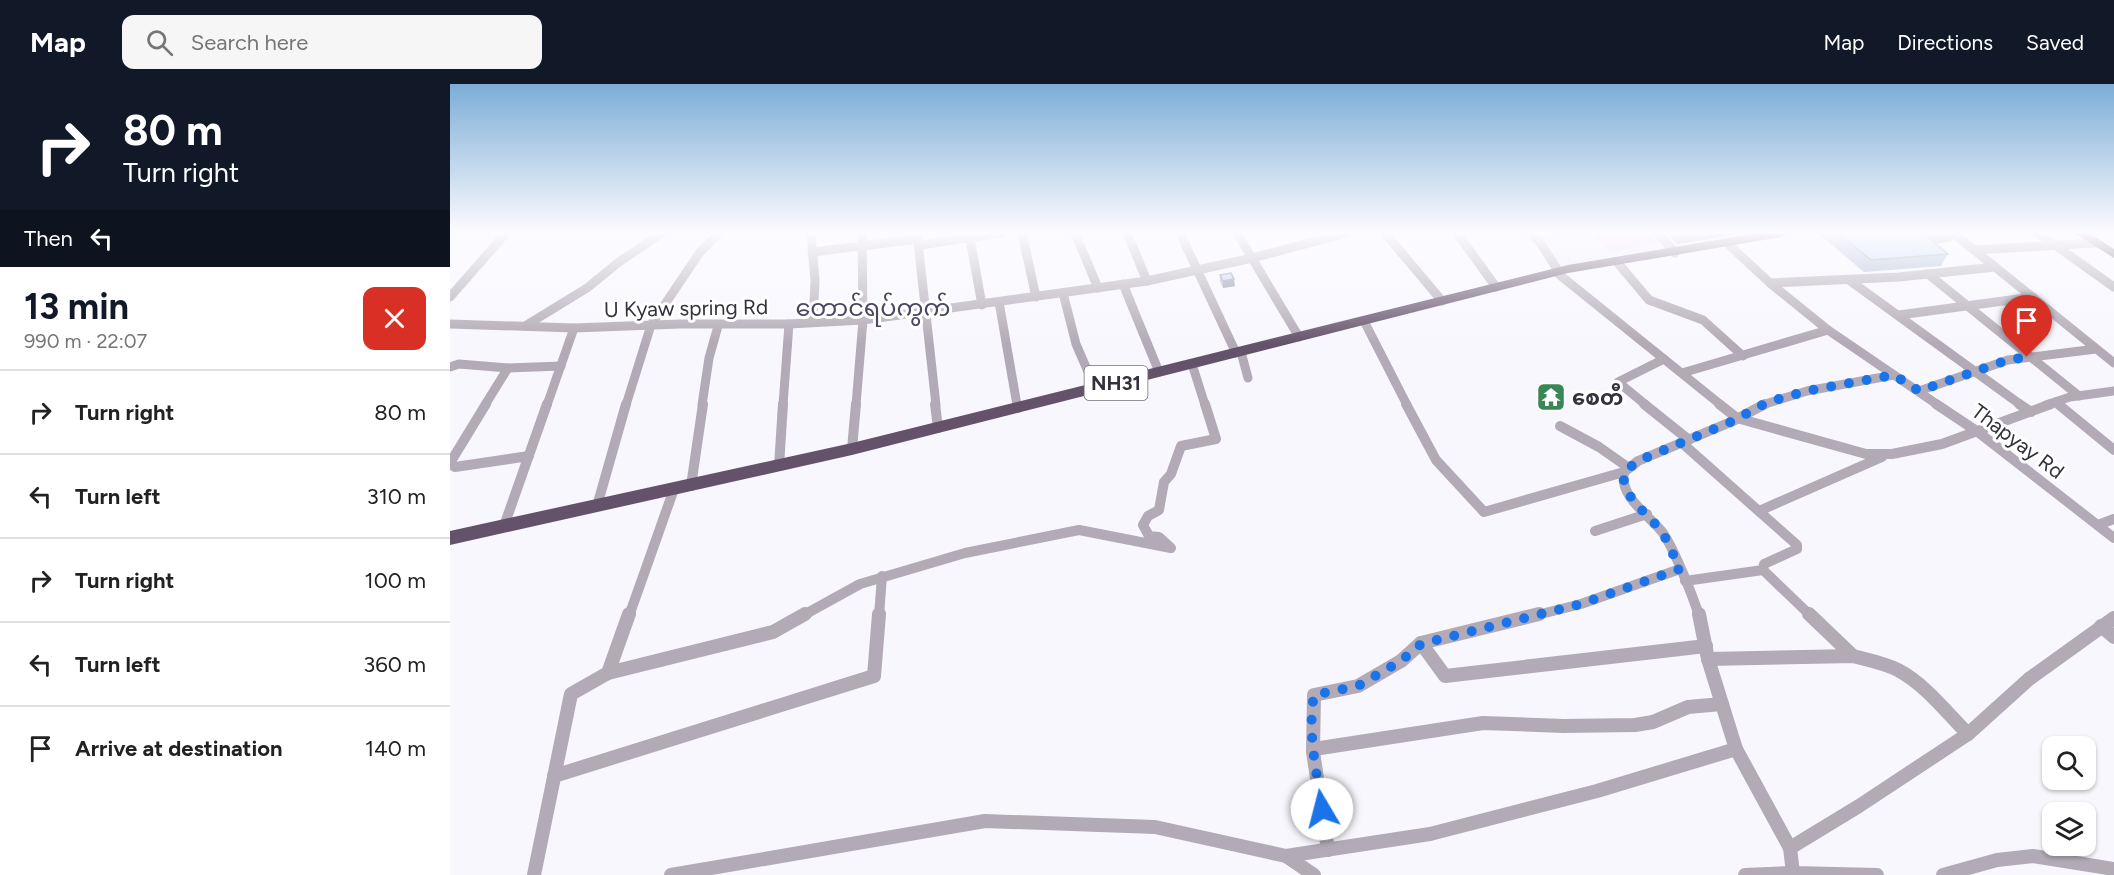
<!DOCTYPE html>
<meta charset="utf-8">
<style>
:root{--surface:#fff;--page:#f6f6f6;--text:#222;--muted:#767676;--line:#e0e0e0;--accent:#111827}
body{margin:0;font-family:Figtree,"Noto Sans Myanmar",sans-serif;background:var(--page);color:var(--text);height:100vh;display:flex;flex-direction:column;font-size:22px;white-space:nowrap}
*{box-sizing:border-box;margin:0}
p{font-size:20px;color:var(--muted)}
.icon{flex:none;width:33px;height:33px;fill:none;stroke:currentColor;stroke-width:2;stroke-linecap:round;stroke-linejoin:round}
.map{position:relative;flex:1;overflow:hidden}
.sheet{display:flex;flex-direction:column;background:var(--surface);width:450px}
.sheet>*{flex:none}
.hud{background:#111827;color:#fff;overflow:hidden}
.tools{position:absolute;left:1592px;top:652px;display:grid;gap:12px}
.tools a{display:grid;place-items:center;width:54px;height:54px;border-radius:12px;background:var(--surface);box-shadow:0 2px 4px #0004;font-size:30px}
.pin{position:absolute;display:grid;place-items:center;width:51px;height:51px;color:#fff;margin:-62px -26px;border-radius:50% 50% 50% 0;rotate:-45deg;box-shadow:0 0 6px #0007}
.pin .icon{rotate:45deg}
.me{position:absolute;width:66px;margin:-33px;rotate:352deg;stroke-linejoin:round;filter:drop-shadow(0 0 4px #0008)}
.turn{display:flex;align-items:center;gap:21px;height:126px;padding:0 24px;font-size:27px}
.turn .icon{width:78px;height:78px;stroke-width:2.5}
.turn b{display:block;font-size:42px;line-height:51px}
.then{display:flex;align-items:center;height:57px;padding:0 24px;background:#0003;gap:12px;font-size:22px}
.round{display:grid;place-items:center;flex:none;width:63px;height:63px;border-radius:12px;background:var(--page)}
.head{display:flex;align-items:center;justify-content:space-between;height:102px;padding:0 24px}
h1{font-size:36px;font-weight:700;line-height:45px;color:var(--accent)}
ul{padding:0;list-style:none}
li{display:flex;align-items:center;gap:18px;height:84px;padding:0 24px;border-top:2px solid var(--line)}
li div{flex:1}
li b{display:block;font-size:22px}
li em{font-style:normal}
header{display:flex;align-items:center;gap:36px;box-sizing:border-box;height:84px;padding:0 30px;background:var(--accent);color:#fff}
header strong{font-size:28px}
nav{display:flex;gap:33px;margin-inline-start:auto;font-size:21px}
.search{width:420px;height:54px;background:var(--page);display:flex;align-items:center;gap:15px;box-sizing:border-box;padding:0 21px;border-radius:12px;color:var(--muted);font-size:22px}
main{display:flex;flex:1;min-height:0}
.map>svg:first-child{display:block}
.built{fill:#ededfd}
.green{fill:#f5d3e7}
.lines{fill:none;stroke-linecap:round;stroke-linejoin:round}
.minor-far2{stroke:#b2aab6;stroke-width:9}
.minor-far1{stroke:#b2aab6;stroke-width:10}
.minor{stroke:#b2aab6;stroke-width:14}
.highway{fill:#64526b;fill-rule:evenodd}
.wall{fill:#a7b5ce}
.shaded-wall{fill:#8894a8}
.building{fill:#c2d3f0;stroke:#8894a8;stroke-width:1.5}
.route{stroke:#1a73e8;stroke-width:10;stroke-dasharray:0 18}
.labels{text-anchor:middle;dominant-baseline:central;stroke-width:6;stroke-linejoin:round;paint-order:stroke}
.shield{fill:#fff;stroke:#706f78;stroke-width:1.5}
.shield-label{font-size:20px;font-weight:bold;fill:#32313e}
.street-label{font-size:21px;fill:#32313e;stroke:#fff}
.poi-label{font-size:21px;font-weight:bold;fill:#32313e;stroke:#fff;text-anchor:start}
.quarter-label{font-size:24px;fill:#494762;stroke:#fff}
</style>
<header>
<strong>Map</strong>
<div class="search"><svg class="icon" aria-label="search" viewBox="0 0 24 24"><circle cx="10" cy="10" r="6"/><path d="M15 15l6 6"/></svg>Search here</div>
<nav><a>Map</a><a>Directions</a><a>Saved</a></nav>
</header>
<main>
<section class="sheet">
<div class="hud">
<div class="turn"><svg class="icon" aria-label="right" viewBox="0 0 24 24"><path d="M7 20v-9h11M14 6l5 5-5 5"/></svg><div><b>80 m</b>Turn right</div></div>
<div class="then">Then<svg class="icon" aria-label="left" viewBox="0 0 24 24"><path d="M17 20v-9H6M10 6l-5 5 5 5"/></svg></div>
</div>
<div class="head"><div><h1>13 min</h1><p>990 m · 22:07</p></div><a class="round" style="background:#d93025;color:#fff"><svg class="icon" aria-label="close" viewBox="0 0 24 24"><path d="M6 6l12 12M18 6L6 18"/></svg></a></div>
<ul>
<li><svg class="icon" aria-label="right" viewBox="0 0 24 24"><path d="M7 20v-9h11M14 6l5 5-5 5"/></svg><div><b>Turn right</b></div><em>80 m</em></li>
<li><svg class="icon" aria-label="left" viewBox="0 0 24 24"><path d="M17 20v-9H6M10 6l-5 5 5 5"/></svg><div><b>Turn left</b></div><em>310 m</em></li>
<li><svg class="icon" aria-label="right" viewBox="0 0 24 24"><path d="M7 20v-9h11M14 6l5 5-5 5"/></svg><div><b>Turn right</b></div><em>100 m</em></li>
<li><svg class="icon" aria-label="left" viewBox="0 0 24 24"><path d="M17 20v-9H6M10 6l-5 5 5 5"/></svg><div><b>Turn left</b></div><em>360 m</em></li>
<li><svg class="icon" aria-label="arrive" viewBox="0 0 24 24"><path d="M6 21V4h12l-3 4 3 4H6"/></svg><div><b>Arrive at destination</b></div><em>140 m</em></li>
</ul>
</section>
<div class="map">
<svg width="1664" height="791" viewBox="0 0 1664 791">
<rect width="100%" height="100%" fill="#f8f7fe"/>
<!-- built -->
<polygon class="built" points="1103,149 1201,149 1214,163 1113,182 1090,153"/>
<!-- green -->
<polygon class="green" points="1197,149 1207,159 1161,168 1141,149"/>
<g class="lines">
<!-- minor-far2 -->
<g class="minor-far2">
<polyline points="361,149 365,197 363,238"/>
<polyline points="467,149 486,321"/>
<polyline points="519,149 532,221"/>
<polyline points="572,149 586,213"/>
<polyline points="625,149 648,204"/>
<polyline points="677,149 697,197"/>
<polyline points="730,149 786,269"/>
<polyline points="787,149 849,253"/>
<polyline points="935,149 992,217"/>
<polyline points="1007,149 1046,203"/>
<polyline points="1080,149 1089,157 1109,188"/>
<polyline points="1208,149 1225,169"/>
<polyline points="1503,149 1664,279"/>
<polyline points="1588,149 1664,203"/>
<polyline points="1278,160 1320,199 1378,246 1488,321"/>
<polyline points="470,161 550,149"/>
<polyline points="1524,166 1645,159"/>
<polyline points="362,168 468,155"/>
<polyline points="1167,178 1199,216 1253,236 1293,272"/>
<polyline points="1106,188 1271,321"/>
<polyline points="1478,190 1629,312"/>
<polyline points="1399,196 1571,321"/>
<polyline points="1320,199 1449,193 1545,183"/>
<polyline points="673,200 709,288"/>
<polyline points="613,209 626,260 645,304"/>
<polyline points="0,213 56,149"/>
<polyline points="549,218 567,321"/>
<polyline points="1449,231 1583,213"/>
<polyline points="914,237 957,321"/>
<polyline points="0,240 124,244 230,240 339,240 413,236 697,197 802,174 897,149"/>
<polyline points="75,242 137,204 169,178 212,149"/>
<polyline points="791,268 798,294"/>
<polyline points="742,280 755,321"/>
<polyline points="0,283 9,280 58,284 111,282"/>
<polyline points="1232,289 1378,246"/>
<polyline points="1469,307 1558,276 1646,265"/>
<polyline points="1606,318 1610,321"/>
<polyline points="35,321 58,284"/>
<polyline points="97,321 124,244"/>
<polyline points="176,321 201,241 250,168 269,149"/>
<polyline points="252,321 259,274 268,242"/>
<polyline points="333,321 339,240"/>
<polyline points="406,321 413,236 412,149"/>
<polyline points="1196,321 1168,298 1214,275"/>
<polyline points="1312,321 1357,307 1444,291"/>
<polyline points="1596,321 1620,313 1664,307"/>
</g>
<!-- minor-far1 -->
<g class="minor-far1">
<polyline points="485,320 488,344"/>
<polyline points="567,320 568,324"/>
<polyline points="956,320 986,376 1034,428 1174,388"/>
<polyline points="1194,320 1239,356"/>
<polyline points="1269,320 1287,334 1416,370 1442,370 1492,360 1601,320"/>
<polyline points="1486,320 1528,348 1664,454"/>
<polyline points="1569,320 1581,328"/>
<polyline points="1608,320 1664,366"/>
<polyline points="1110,342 1149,363 1179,384"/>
<polyline points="1232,359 1347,461 1347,465 1314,480 1313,486"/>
<polyline points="402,365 406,320"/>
<polyline points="0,379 36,320"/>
<polyline points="0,379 5,383 79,372"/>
<polyline points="329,382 333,320"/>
<polyline points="241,402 253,320"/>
<polyline points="147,422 176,320"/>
<polyline points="1309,427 1432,373"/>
<polyline points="1648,441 1664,435"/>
<polyline points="54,442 97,320"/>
<polyline points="1145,447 1197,430"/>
<polyline points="1235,497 1313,486 1361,532"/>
<polyline points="179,532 224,405"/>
<polyline points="352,532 410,500 515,469 629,446 721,464 709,453 699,452 693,441 698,432 709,426 714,398 721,390 731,362 766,355 755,320"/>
<polyline points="429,532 432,492"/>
<polyline points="1083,532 1131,520 1230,485"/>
<path d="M1249 532C1243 512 1224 465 1213 449 1199 431 1169 413 1174 388L1188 377 1283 337 1315 320"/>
</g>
<!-- minor -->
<g class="minor">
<polyline points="179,530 158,589 323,548 355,530"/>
<polyline points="1249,530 1258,575 1286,665 1340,764 1343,789 1427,791"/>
<polyline points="1359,530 1403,572"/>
<polyline points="1651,542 1664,553"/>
<polyline points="971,559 995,592 1256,562"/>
<path d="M1258 575 1403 572C1418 576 1434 579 1448 586 1476 601 1496 628 1518 650"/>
<polyline points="864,665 1033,639 1114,642 1185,641 1203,638 1238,623 1272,620"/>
<polyline points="104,692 424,592 429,530"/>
<polyline points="1340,764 1409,722 1518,650 1579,595 1664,534"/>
<polyline points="878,766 863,668 864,611 908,602 951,577 971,559 1089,530"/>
<polyline points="836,772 864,791"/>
<polyline points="84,791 121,610 158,589"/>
<polyline points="221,791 535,737 705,743 836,772 980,750 1147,707 1286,665"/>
<polyline points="1295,791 1343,789"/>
<polyline points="1493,791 1547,776 1583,772 1664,785"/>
</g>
<!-- highway -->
<g class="highway">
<polygon points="1307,149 1338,149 1332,153 1118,189 402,371 0,461 0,447 402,359 1118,181"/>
<polygon points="1624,149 1639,149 1664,165 1664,174"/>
</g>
</g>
<!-- wall -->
<g class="wall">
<polygon points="1217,150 1291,150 1227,160"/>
<polygon points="1369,150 1506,150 1501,157 1486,160 1498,170 1491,182 1414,188"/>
<polygon points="770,191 785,202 773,204 770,197"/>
</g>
<!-- shaded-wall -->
<g class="shaded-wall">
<polygon points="1230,150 1291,150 1227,160"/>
<polygon points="1474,150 1506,150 1501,157 1467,162"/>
<polygon points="784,195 785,202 773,204 773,197"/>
</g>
<!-- building -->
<g class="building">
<polygon points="1389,150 1478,150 1474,150 1498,170 1421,176"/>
<polygon points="781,189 784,195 773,197 770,191"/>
</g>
<!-- sky -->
<linearGradient id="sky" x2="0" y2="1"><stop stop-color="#7cadd6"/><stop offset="0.57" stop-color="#fcfbff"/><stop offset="1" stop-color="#fcfbff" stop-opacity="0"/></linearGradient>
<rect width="1664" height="260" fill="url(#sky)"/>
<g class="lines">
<!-- route -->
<path class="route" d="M872 725C867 689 857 648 864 611L908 602 951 577 971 560 1131 520 1230 485C1224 474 1220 461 1213 450 1200 430 1170 413 1174 388L1188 377 1283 337 1318 318 1357 307 1444 291 1469 307 1558 276 1577 273"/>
</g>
<!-- icons -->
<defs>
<g id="temple-square" transform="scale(1.5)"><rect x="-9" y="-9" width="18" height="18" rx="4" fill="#398756" stroke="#fff"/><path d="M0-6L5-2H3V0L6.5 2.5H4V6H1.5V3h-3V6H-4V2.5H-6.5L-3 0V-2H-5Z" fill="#fff"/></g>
</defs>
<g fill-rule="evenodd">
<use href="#temple-square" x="1101" y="313"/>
</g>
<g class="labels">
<!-- shield labels -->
<rect class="shield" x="634.5" y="282" width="63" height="34" rx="4.5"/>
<g class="shield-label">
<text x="666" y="299">NH31</text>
</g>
<!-- street labels -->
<g class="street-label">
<text transform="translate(236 224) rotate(-1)">U Kyaw spring Rd</text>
<text transform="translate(1568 357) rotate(37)">Thapyay Rd</text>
</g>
<!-- poi labels -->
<g class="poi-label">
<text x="1122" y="313">စေတီ</text>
</g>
<!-- quarter labels -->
<g class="quarter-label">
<text x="423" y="223">တောင်ရပ်ကွက်</text>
</g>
</g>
</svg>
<div class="tools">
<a><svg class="icon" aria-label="search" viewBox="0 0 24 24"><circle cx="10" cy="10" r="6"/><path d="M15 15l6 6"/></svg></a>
<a><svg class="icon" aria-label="layers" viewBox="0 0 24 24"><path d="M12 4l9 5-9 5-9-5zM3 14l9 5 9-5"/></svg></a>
</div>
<div class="pin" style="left:1577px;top:273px;background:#d93025"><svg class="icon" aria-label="arrive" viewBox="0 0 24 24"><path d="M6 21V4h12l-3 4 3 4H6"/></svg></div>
<svg class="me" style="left:872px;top:725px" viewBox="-20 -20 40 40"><circle r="19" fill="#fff"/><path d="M0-13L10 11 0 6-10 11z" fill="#1a73e8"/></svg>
</div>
</main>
